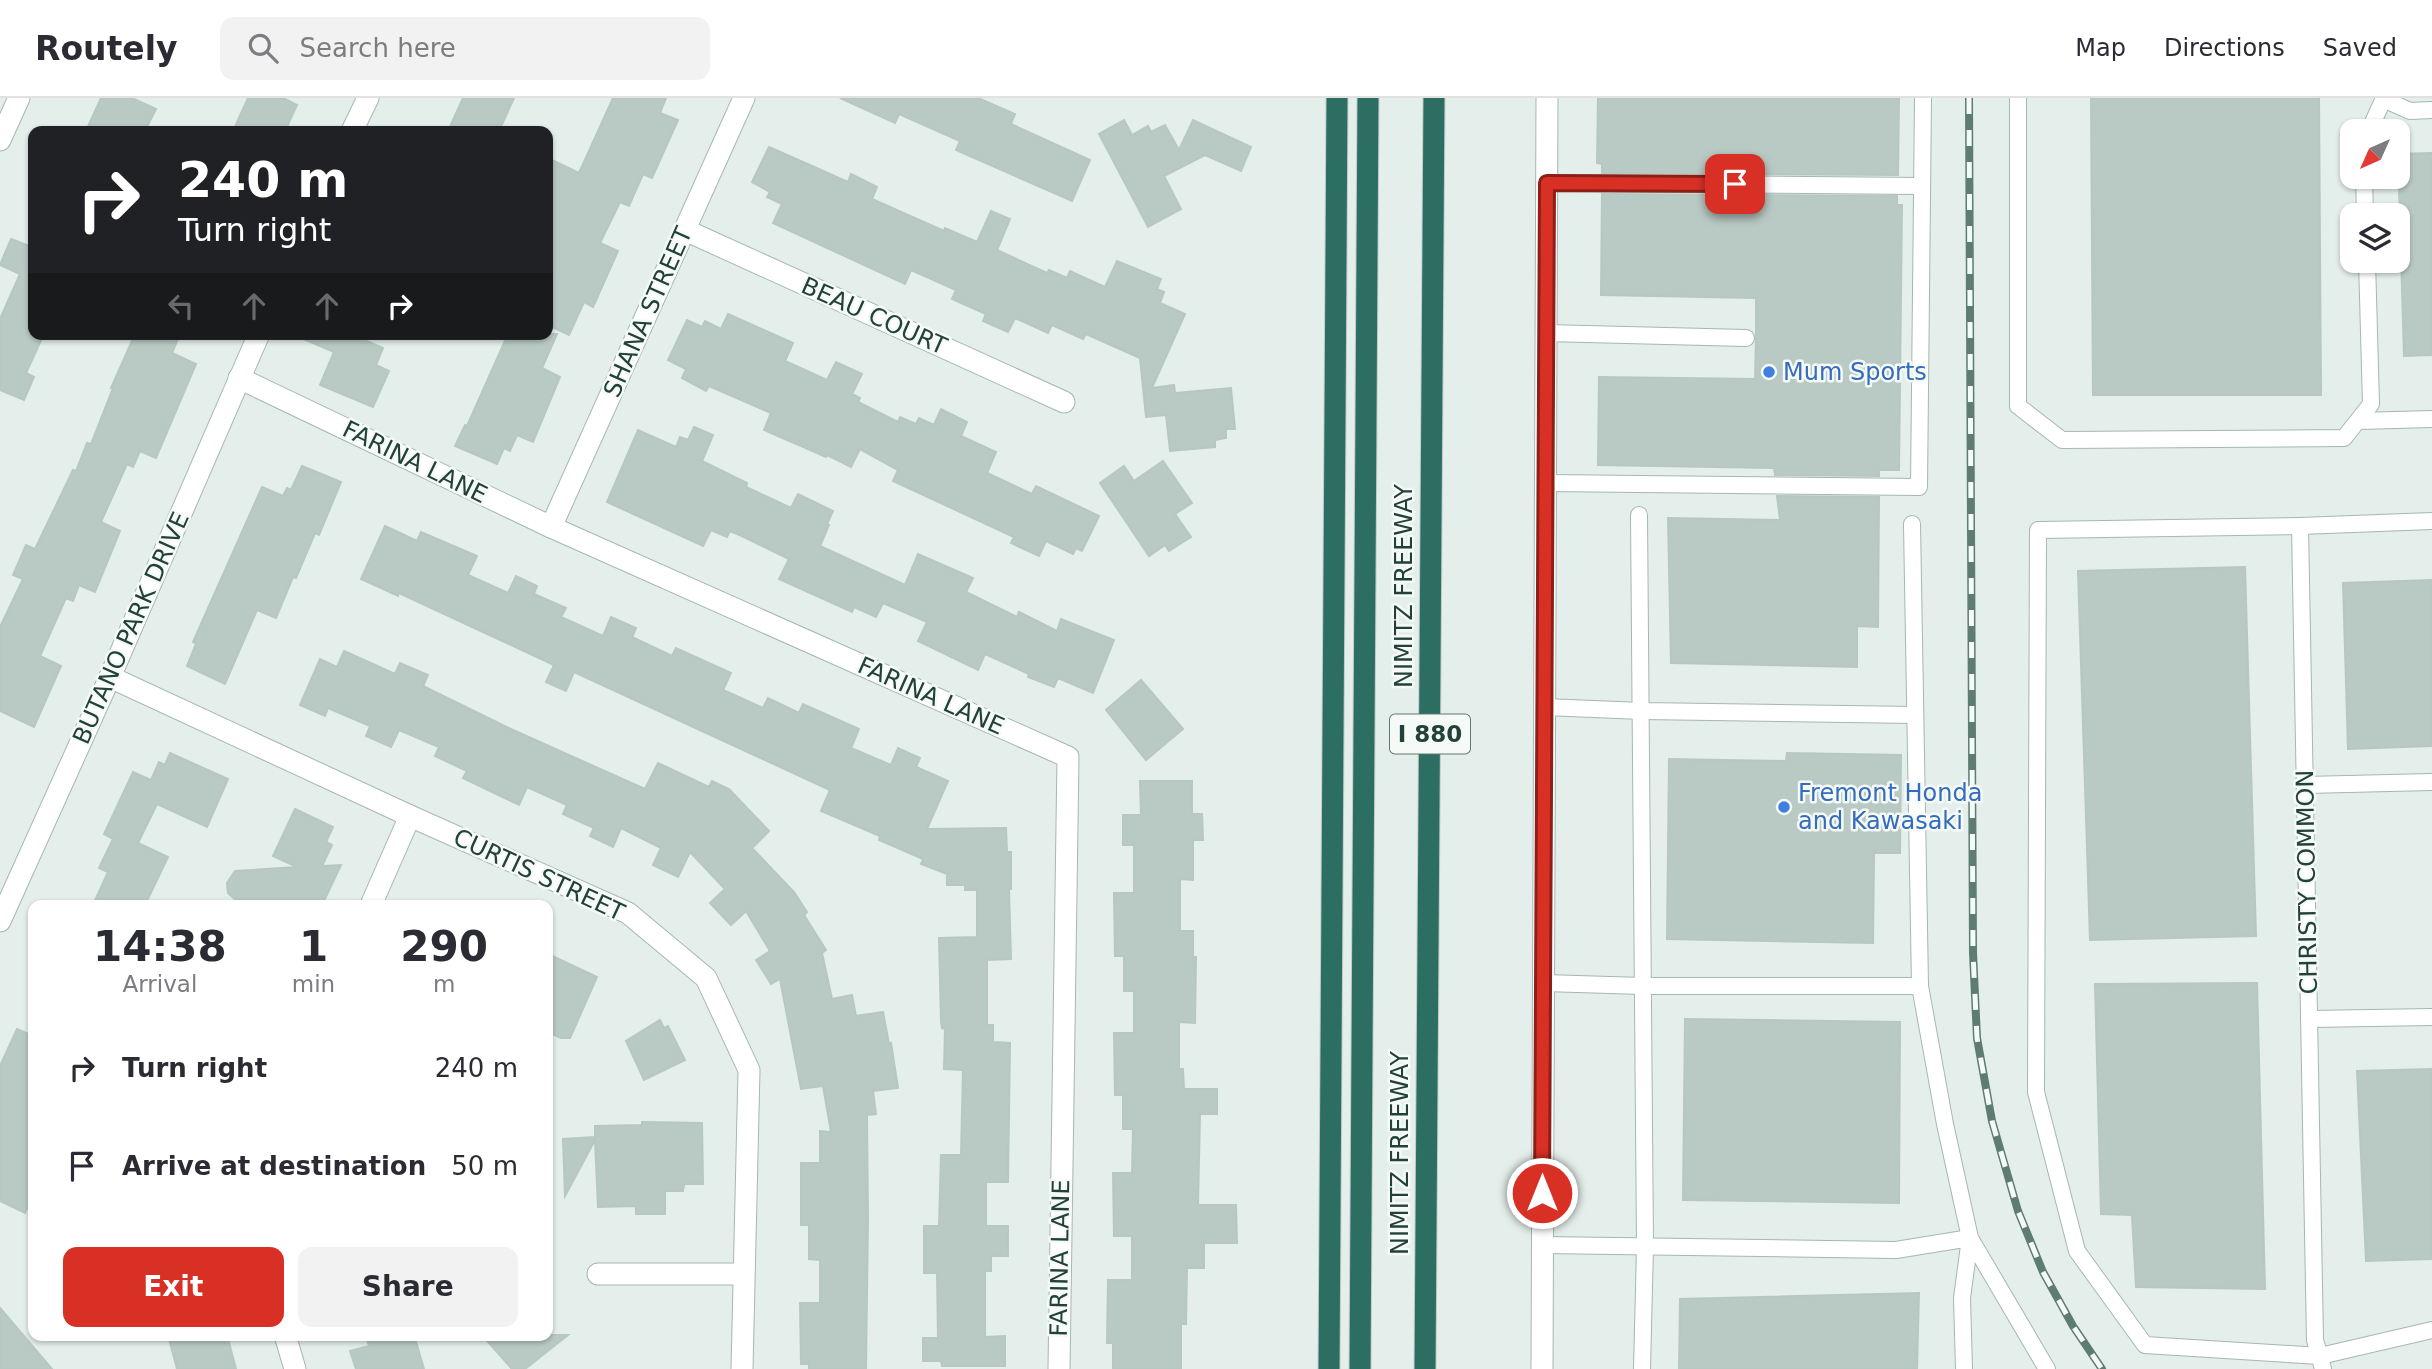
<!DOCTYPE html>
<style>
:root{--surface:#fff;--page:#f2f2f3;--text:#2b2b33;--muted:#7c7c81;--line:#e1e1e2;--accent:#d93025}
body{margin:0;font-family:"DejaVu Sans",sans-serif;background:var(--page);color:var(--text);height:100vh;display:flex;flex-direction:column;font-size:26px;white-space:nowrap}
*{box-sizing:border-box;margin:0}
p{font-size:23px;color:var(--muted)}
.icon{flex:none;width:38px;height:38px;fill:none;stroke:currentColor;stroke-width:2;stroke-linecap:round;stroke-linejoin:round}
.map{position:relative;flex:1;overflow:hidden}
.details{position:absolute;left:28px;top:802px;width:525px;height:441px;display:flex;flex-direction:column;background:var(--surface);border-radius:14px;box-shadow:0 2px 5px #0004}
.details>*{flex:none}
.banner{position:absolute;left:28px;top:28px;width:525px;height:214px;border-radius:14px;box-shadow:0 2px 5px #0004;background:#202124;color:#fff;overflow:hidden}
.needle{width:46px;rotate:225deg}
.controls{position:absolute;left:2340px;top:21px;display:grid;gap:14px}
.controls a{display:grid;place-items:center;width:70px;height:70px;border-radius:14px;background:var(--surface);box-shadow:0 2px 5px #0004;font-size:35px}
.pin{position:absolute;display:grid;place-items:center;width:60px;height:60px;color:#fff;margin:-30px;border-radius:14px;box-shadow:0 4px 10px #0006}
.me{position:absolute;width:77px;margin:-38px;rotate:0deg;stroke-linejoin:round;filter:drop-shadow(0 0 5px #0008)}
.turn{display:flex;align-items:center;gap:24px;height:147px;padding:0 35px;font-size:32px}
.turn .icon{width:91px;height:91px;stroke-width:2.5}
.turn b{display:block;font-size:49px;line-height:60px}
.lanes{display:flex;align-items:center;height:66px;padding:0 35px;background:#0003;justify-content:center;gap:35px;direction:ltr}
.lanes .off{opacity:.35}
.eta{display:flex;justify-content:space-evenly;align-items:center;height:119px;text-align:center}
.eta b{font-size:42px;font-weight:700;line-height:49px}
.button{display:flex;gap:14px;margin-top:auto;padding:14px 35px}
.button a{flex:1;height:80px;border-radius:14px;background:var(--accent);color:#fff;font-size:28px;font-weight:700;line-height:80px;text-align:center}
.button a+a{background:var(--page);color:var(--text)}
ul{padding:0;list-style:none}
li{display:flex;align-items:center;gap:21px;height:98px;padding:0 35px}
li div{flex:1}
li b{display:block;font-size:26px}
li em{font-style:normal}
header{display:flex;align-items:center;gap:42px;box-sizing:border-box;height:98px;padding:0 35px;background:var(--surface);border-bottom:2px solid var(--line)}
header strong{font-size:33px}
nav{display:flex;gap:38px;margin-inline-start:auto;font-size:24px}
.search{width:490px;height:63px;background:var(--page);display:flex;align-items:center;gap:18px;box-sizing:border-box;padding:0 24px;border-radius:14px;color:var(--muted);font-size:26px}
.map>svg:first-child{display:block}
.building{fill:#b9c9c3;stroke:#b6c8c1;stroke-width:2}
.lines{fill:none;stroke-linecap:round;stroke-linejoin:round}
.service-casing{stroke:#a6b7b1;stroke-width:18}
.minor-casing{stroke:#a6b7b1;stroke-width:23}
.tertiary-casing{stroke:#a6b7b1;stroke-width:23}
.motorway-casing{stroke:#c1cac8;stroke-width:23}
.service{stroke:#fff;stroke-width:16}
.minor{stroke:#fff;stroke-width:21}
.tertiary{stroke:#fff;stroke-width:21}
.motorway{stroke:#2c6f62;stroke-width:21}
.rail-casing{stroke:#5d7c74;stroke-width:8}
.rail{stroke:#f5faf7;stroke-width:5;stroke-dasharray:16;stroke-linecap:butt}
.route-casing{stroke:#8d1f18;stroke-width:18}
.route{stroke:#d93025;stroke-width:12}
.shop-dot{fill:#3f7fe0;stroke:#f5faf7;stroke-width:2.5}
.labels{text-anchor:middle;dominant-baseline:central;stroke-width:5;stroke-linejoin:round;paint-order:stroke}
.shield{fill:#f5faf7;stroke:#617872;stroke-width:2}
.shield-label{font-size:23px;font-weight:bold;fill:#224139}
.street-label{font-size:24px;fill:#224139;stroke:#f5faf7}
.shop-label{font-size:24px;fill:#366cbe;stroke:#f5faf7;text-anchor:start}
</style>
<header>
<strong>Routely</strong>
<div class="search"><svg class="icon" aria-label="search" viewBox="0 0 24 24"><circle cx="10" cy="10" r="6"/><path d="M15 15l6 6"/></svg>Search here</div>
<nav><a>Map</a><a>Directions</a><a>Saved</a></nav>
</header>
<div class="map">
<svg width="2432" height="1271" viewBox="0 0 2432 1271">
<rect width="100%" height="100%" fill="#e4eeea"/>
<!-- building -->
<g class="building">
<polygon points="101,0 132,0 156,11 145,33 86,33"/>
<polygon points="248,0 283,0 297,7 285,33 233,33"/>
<polygon points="463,0 514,0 499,33 448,33"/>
<polygon points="613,0 666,0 660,15 678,22 652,80 643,76 629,108 620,104 600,145 618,153 593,209 584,204 569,237 548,227 548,60 579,75"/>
<polygon points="840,0 978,0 1015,16 1011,26 1090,62 1072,103 956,52 960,43 899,16 895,25"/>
<polygon points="1598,0 1899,0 1898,77 1602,75 1602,66 1597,65"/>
<polygon points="2091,0 2319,0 2321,297 2093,297"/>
<polygon points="1124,22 1132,37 1148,28 1151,34 1165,27 1179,52 1193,22 1251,49 1241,73 1205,57 1164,78 1181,111 1148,129 1099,36"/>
<polygon points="769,49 848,84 851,76 877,89 872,101 944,133 945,130 977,144 991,113 1010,121 997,152 1047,175 1049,172 1067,180 1070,173 1105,189 1117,163 1161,181 1157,191 1164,194 1160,205 1185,216 1152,290 1174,287 1175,295 1231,290 1235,331 1226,331 1226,340 1215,342 1215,349 1170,353 1166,317 1146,319 1140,260 1086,236 1083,241 1052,227 1048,235 1015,220 1008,234 983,223 986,216 952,201 956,192 911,172 905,186 773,125 782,106 767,99 770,94 752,84"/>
<polygon points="2432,55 2432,257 2404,258 2398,56"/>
<polygon points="1602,96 1897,98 1897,107 1902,107 1899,372 1879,372 1879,378 1775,377 1774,370 1598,367 1599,279 1755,281 1756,240 1756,200 1601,197"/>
<polygon points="11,141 32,149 33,146 33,236 44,236 26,275 34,279 24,302 0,292 0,221 20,176 0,167"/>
<polygon points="728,216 793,245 785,263 827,282 836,264 862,276 852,296 860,300 858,304 898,324 900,319 916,326 919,320 934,327 941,311 967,324 961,338 996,354 987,375 1032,396 1036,388 1099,418 1082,453 1076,450 1073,456 1046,443 1039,458 1011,445 1014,439 893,383 898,372 860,351 851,369 827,357 826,359 764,332 771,315 709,288 706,293 682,280 686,271 668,262 687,222 702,229 705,223 721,231"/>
<polygon points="135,236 180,236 172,255 196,266 156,360 140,353 133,369 127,366 101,424 120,433 95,494 79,487 73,503 66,500 40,558 61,568 34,629 0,613 0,529 23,481 13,477 26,447 35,451 73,372 76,373 87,345 91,346 113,290 111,290"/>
<polygon points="292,236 351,236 383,250 376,267 389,273 373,309 320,287 334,254"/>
<polygon points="508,236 557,236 542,270 560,279 533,344 517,337 510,353 504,350 497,366 455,348 465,327 467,328"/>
<polygon points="694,329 713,337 702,363 747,385 746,389 791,410 798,396 833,413 827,426 829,427 820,448 905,487 918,456 973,480 966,494 1017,519 1019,514 1057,533 1061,521 1114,542 1093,595 1058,580 1054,589 1028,579 1029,576 985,556 978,572 918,543 927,524 883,505 876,519 854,509 852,514 779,481 789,461 744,439 730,433 727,439 711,432 703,448 607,404 638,332 676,349 680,339 688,342"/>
<polygon points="1163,363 1192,405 1175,416 1191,439 1169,453 1165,447 1149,458 1100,385 1124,368 1134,383"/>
<polygon points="302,368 341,384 319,437 315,435 296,480 293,479 276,520 257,512 225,586 187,568 196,546 193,544 262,389 283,398 287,390 291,392"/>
<polygon points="1777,398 1879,399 1878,529 1857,528 1857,569 1671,565 1668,420 1780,422"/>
<polygon points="385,428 417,443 421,434 477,458 468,477 508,495 516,478 537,488 534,496 566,510 561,519 603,538 611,519 636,530 632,539 672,558 676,550 731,575 723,592 763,610 768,600 799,615 803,606 859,631 851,650 891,667 898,650 920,660 916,669 948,683 927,731 1006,730 1007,754 1011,754 1011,791 1009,791 1011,861 987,862 987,927 993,927 993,944 1010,945 1008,1084 986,1084 986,1128 1008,1128 1008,1158 991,1158 991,1173 985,1173 985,1239 1005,1238 1005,1268 942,1268 941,1263 923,1263 923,1240 938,1240 937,1175 924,1175 924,1128 939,1128 941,1057 961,1057 963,972 944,971 945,931 942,930 941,924 939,840 977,839 977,792 965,792 965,787 947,787 947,776 921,766 923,761 879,742 880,738 821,713 830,692 574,574 566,593 546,584 554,567 399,495 398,498 361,481"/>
<polygon points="2245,469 2256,838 2090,842 2078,473"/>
<polygon points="2432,482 2432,648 2348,651 2343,485"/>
<polygon points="344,553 395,576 400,565 428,577 423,588 513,632 645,691 658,665 709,689 712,683 729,691 769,733 752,750 794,794 807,814 804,817 826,852 822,855 832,901 852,897 856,918 883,914 889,946 891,945 898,990 873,993 876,1016 867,1017 868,1121 866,1271 809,1271 809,1266 801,1266 800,1205 820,1205 820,1162 809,1161 809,1127 801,1127 801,1065 820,1065 820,1033 831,1034 823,988 801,991 780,881 771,886 756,862 770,853 746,813 731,827 710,805 725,791 690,754 678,779 653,767 661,750 621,730 613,749 590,738 594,730 563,716 567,707 527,689 519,707 463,680 467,673 435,658 439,649 399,632 391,649 366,638 370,628 328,610 325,618 300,607 320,561 337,569"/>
<polygon points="1141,582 1183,631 1146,662 1106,612"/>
<polygon points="170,655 228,681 207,729 157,706 138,745 168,759 145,807 93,807 108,774 99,770 113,741 104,736 133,674 151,682 159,664 165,667"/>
<polygon points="1787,655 1901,657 1900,755 1874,755 1873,845 1667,841 1669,661 1786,663"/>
<polygon points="1140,683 1192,683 1192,716 1202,716 1203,742 1193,742 1193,782 1180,781 1180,833 1193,833 1193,859 1196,859 1195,925 1179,924 1179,971 1183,971 1184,991 1217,991 1217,1016 1200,1016 1198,1107 1236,1107 1237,1145 1204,1145 1204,1170 1187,1170 1186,1226 1181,1226 1181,1271 1113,1271 1113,1245 1107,1245 1108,1182 1132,1182 1132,1138 1114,1138 1113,1075 1132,1075 1133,1031 1123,1031 1123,997 1115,997 1114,935 1134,935 1134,893 1124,893 1124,858 1115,858 1114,795 1134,795 1134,747 1123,747 1123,717 1141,717"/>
<polygon points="295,711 333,729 326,744 332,747 322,768 341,767 322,807 241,807 228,795 227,785 235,773 297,769 273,758"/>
<polygon points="548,856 597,879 570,940 561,940 548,934"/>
<polygon points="2257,885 2265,1191 2136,1189 2132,1117 2101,1116 2095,886"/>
<polygon points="1685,921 1900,924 1899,1105 1683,1102"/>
<polygon points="660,922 664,930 668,928 685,962 644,982 626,943"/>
<polygon points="17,931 33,938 33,1097 25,1115 0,1103 0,968"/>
<polygon points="2432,971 2432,1161 2366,1163 2357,973"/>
<polygon points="642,1024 702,1025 703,1086 684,1086 683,1093 665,1093 665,1116 636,1116 636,1108 598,1109 595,1042 565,1098 563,1041 595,1039 595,1028 642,1027"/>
<polygon points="1919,1195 1917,1271 1679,1271 1680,1201"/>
<polygon points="0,1210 52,1271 0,1271"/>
<polygon points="168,1237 227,1237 236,1271 177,1271"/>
<polygon points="366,1237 414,1237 424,1271 356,1271 350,1253 369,1248"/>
<polygon points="482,1237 568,1237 525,1271 512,1271"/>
</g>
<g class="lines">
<!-- service casing -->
<g class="service-casing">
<g id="service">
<polyline points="2018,0 2018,308 2062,342 2344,340 2371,306 2367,163"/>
<polyline points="2383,1 2410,13 2432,12"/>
<polyline points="2369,33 2384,0"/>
<polyline points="2364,79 2365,117"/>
<polyline points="1547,85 1922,88"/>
<polyline points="1546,235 1746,240"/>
<polyline points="2358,323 2432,321"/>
<polyline points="1546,385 1919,389 1923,0"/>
<polyline points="1639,417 1645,1149 1642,1271"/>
<polyline points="1912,426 1920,888 1945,1026 1970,1140 2047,1271"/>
<polyline points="2300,428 2038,432 2036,994 2077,1153 2145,1247 2320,1258 2432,1232"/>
<polyline points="1545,609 1642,613 1915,617"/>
<polyline points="2305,687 2432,684"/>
<polyline points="1544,885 1643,888 1920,888"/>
<polyline points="2309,921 2432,919"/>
<polyline points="1542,1147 1896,1152 1970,1140 1962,1200 1964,1271"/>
<polyline points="2323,1271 2315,1242 2300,428 2432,423"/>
</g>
</g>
<!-- minor casing -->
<g class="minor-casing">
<g id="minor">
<polyline points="352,33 368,0"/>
<polyline points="0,42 19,0"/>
<polyline points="685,132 1064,304"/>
<polyline points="239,280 551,429 1068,659 1059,1271"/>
<polyline points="551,429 744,0"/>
<polyline points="110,579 410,718 628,815 706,880 749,972 742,1271"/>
<polyline points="371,807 410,718"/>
<polyline points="0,823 110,579 259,236"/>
<polyline points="598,1176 743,1176"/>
<polyline points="285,1237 295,1271"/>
</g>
</g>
<!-- tertiary casing -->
<g class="tertiary-casing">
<polyline id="tertiary" points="1542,1271 1547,0"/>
</g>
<!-- motorway casing -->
<g class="motorway-casing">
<g id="motorway">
<polyline points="1329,1271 1337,0"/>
<polyline points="1360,1271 1368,0"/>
<polyline points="1425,1271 1434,0"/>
</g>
</g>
<!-- service -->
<use href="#service" class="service"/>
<!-- minor -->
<use href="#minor" class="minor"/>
<!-- tertiary -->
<use href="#tertiary" class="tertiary"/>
<!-- motorway -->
<use href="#motorway" class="motorway"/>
<!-- rail casing -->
<g class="rail-casing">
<polyline id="rail" points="1969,0 1973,855 1977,940 1992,1023 2018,1113 2043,1174 2073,1228 2102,1271"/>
</g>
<!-- rail -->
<use href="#rail" class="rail"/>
</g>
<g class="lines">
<!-- route casing -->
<g class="route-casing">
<polyline id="route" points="1542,1095 1547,85 1735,86"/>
</g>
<!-- route -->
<use href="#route" class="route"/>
</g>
<!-- markers -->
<g class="shop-dot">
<circle cx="1769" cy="274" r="7"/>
<circle cx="1784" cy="709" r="7"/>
</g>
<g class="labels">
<!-- shield labels -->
<rect class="shield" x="1390" y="616.5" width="80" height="39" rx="5"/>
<g class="shield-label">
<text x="1430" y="636">I 880</text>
</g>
<!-- street labels -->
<g class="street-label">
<text transform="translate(648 214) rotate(-66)">SHANA STREET</text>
<text transform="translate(874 218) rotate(24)">BEAU COURT</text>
<text transform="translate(415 364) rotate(26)">FARINA LANE</text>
<text transform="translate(1404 488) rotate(-90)">NIMITZ FREEWAY</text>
<text transform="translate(131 530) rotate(-66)">BUTANO PARK DRIVE</text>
<text transform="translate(931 598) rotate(24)">FARINA LANE</text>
<text transform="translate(539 777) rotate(25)">CURTIS STREET</text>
<text transform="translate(2307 784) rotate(-91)">CHRISTY COMMON</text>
<text transform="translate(1400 1055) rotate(-90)">NIMITZ FREEWAY</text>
<text transform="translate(1060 1160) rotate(-89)">FARINA LANE</text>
</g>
<!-- shop labels -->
<g class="shop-label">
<text x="1783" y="274">Mum Sports</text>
<text x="1798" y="695">Fremont Honda<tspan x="1798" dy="28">and Kawasaki</tspan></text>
</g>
</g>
</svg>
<div class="controls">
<a><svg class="needle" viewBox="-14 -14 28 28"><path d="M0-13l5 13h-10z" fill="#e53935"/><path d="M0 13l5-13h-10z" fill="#7c7c81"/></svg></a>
<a><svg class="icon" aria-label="layers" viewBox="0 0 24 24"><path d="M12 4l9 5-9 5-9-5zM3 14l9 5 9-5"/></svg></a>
</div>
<div class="pin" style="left:1735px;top:86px;background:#d93025"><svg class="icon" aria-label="arrive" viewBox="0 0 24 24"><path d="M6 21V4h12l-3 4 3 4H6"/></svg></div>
<svg class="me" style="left:1542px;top:1095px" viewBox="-20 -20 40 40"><circle r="17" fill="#d93025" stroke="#fff" stroke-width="3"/><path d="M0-11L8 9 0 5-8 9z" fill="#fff"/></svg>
<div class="banner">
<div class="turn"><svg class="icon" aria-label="right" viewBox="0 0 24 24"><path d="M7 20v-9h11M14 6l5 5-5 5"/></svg><div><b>240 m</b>Turn right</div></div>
<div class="lanes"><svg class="icon off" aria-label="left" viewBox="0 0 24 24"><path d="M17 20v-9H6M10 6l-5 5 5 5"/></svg><svg class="icon off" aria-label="ahead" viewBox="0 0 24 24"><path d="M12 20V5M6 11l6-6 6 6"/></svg><svg class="icon off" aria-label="ahead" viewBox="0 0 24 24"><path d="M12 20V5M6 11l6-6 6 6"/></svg><svg class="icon" aria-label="right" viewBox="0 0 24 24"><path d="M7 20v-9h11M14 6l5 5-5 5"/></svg></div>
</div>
<section class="details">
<div class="eta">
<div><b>14:38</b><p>Arrival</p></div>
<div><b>1</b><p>min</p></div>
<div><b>290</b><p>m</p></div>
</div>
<ul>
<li><svg class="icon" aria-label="right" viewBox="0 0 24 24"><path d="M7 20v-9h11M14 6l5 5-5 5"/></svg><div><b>Turn right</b></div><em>240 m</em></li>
<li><svg class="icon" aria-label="arrive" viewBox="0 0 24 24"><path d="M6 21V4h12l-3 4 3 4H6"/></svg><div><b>Arrive at destination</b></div><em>50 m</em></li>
</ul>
<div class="button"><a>Exit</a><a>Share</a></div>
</section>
</div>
